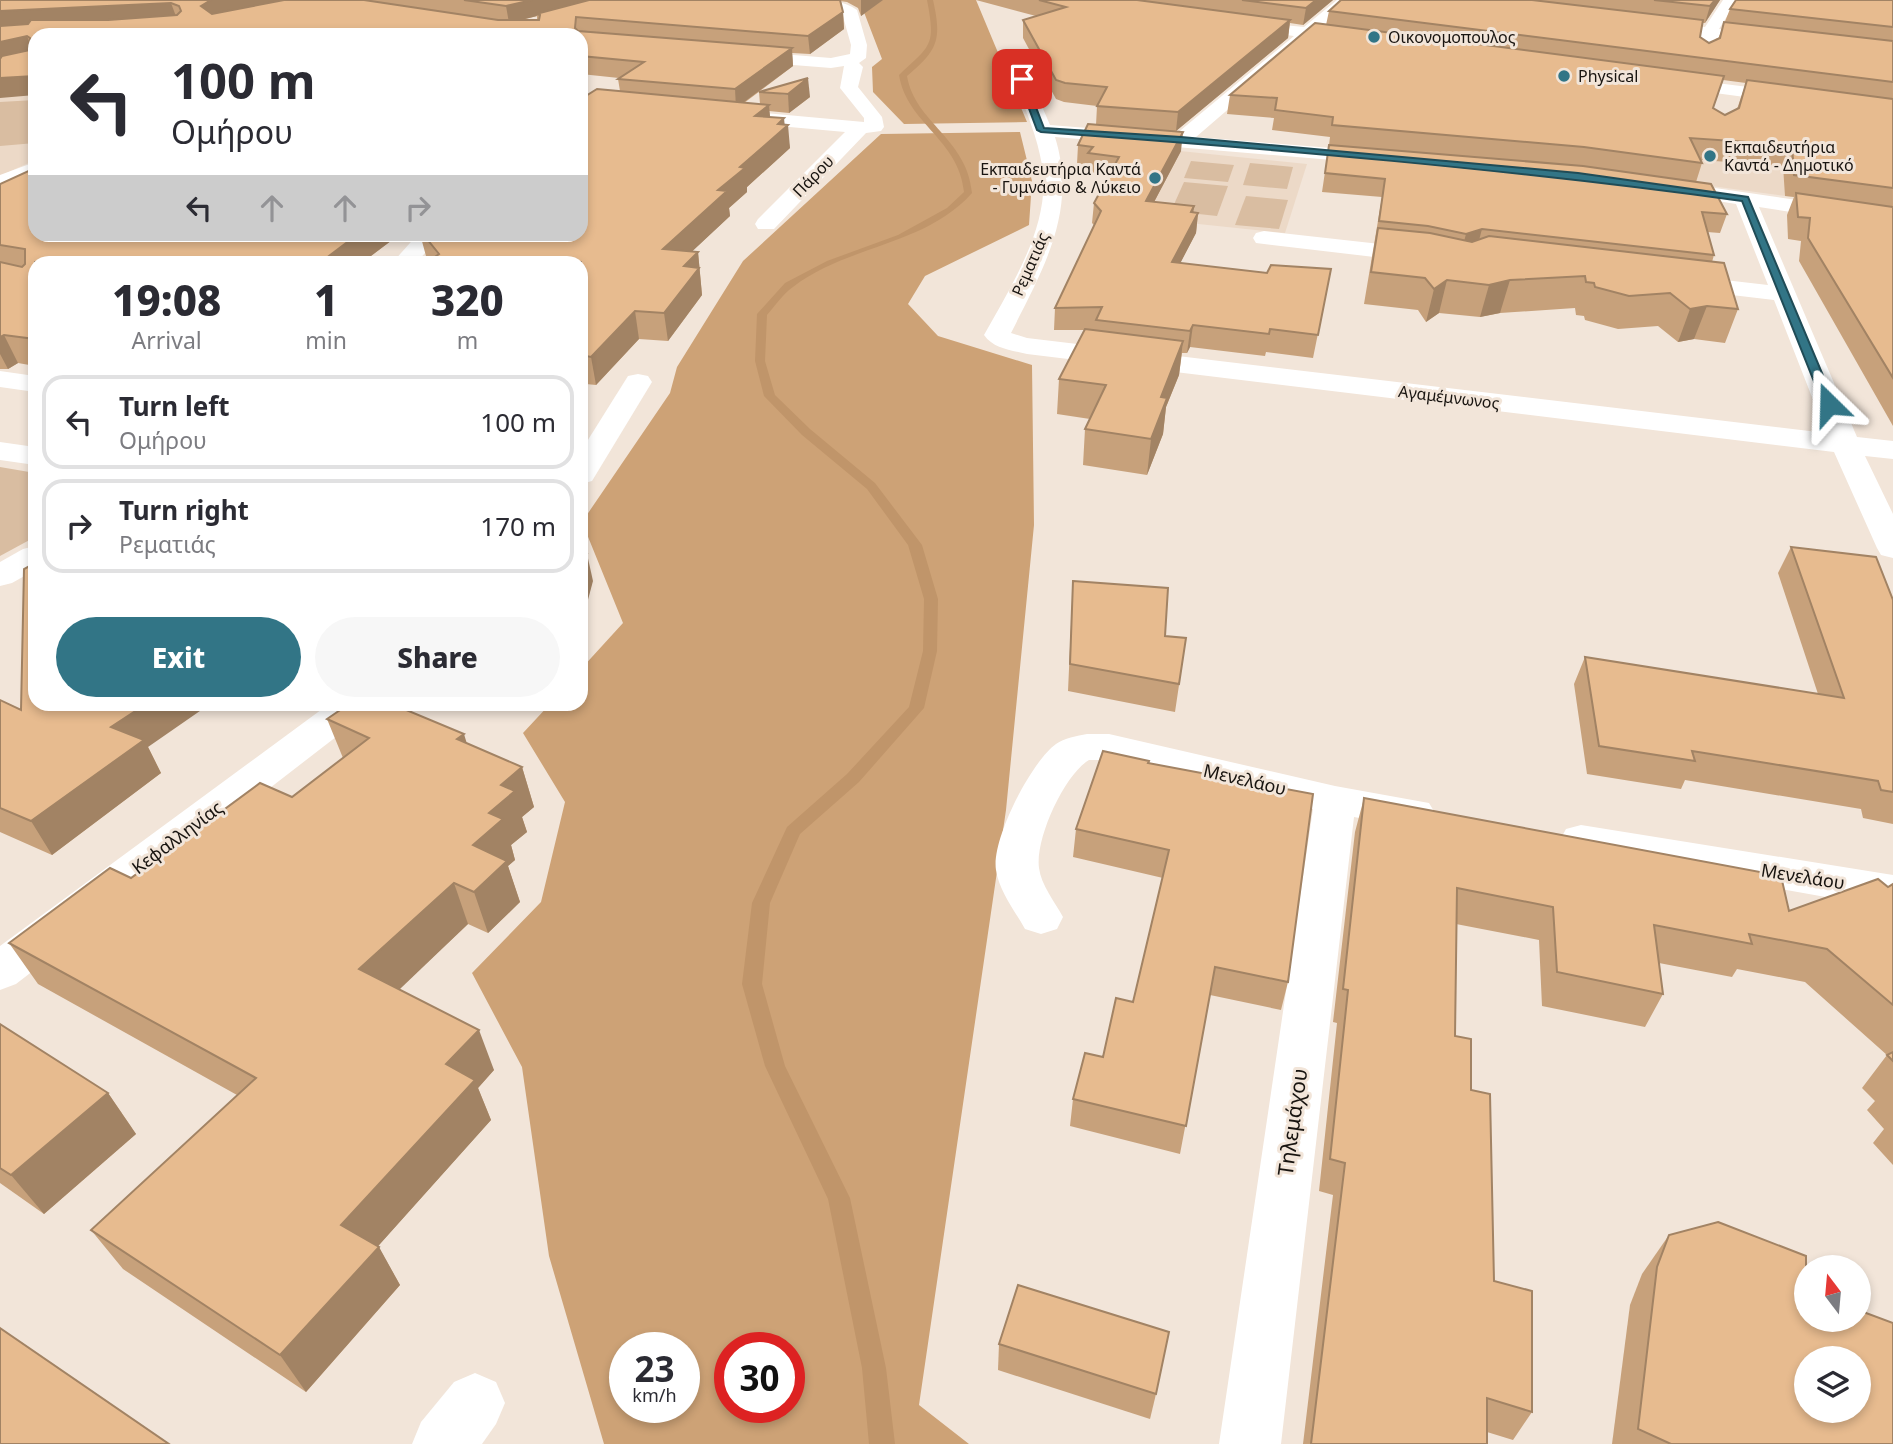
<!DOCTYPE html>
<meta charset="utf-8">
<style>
:root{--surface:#fff;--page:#f7f7f7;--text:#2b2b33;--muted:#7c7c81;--line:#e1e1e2;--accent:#327586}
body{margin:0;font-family:"Noto Sans",sans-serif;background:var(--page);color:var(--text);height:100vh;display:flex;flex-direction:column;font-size:26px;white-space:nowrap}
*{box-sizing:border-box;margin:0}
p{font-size:23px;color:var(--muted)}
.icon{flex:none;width:38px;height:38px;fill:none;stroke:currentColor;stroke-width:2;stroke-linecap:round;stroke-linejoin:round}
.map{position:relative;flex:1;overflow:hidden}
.drawer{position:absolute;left:28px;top:256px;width:560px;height:455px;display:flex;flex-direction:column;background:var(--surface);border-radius:21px;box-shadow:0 4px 10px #0003}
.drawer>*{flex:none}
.top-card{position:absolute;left:28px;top:28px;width:560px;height:214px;border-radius:21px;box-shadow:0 4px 10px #0003;background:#fff;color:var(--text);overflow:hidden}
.needle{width:46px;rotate:344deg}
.controls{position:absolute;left:1794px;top:1255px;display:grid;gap:14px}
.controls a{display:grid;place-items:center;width:77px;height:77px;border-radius:50%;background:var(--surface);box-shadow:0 4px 10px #0003;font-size:35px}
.speed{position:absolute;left:609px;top:1332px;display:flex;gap:14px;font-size:35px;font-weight:700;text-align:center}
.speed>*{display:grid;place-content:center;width:91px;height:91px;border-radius:50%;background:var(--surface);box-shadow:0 4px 10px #0003;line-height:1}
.speed small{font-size:18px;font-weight:400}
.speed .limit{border:10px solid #d22;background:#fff;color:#111}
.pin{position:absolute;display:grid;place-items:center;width:60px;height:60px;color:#fff;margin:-30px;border-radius:14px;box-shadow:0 4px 10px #0006}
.me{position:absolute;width:77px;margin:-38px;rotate:338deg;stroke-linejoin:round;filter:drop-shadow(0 0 5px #0008)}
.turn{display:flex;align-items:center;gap:24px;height:147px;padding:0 28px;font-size:32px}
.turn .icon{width:91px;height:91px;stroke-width:2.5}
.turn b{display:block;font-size:49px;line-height:60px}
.lanes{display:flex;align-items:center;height:66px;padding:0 28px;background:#0003;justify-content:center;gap:35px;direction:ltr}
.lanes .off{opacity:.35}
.eta{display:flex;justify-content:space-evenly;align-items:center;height:119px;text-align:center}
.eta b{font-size:42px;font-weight:800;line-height:49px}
.action{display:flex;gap:14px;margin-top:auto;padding:14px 28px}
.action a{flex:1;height:80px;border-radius:42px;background:var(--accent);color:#fff;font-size:28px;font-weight:800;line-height:80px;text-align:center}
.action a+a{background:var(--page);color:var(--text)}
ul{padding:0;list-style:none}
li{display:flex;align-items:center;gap:21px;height:94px;margin:0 14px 10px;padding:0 14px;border:4px solid var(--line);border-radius:21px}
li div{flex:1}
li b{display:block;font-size:26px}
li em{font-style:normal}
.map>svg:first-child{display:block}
.built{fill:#ecd9c7}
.green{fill:#d9bda1}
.forest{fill:#cda276;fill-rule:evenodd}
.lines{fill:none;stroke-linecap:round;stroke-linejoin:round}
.stream{fill:#c0956a;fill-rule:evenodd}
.minor{fill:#fff;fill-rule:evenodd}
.wall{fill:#c7a17b;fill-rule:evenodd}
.shaded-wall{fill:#a28364}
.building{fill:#e7bb8f;stroke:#a28364;stroke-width:2;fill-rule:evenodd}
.route{fill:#327586;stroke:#204c57;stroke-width:2}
.poi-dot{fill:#327586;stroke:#f2e5d9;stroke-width:2.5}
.labels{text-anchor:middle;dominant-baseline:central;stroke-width:6;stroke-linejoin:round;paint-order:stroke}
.far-poi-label{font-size:16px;fill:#181410;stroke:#f2e5d9;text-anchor:start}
.far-street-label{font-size:16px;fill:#181410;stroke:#f2e5d9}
.street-label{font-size:18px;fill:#181410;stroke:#f2e5d9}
.near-street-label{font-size:21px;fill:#181410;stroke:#f2e5d9}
</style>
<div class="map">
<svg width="1893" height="1444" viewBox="0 0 1893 1444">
<rect width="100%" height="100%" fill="#f2e5d9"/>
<!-- built -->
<g class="built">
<polygon points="0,77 35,83 35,160 0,176"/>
<polygon points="1646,144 1801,158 1793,197 1644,177"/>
<polygon points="1151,148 1307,164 1285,233 1113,215"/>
</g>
<!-- green -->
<g class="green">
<polygon points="35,100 35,143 0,146 0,102"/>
<polygon points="1191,161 1234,165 1228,182 1184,178"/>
<polygon points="1250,163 1293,167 1287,189 1243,185"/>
<polygon points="1184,182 1228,186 1217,216 1171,211"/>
<polygon points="1246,196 1288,200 1279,229 1235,225"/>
<polygon points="0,467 35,473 35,537 0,556"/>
</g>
<!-- forest -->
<g class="forest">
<polygon points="877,0 976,0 1027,122 904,124 873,92 872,67 882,59 862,7"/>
<path d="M1020 132 1032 181 1029 225 925 276 908 304 938 336 1032 365 1034 525 1006 810 919 1405 969 1444H604L549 1256 522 1067 472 973 541 902 565 802 523 733 550 704H581V669L623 623 582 522 670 393 677 367 743 261 881 134ZM625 1348H684V1407H625ZM730 1348H789V1407H730Z"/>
</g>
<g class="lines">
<!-- stream -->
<path class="stream" d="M927 0H933C942 40 938 50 907 76 915 123 967 138 972 193 925 246 847 245 793 287 783 294 775 306 767 315L765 361 775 395 810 429 875 483 922 545 938 599 937 651 924 708 859 782 800 834 770 903 762 984 785 1066 850 1198 886 1368 895 1444H869L862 1368 828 1199 765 1066 742 984 752 903 787 827 847 774 909 707 923 651 924 599 908 545 867 489 802 435 764 396 755 361 757 314 785 283 827 261 898 235 947 208 964 192C959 139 907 124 899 75 931 45 936 46 927 0Z"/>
<!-- minor -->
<g class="minor">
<path d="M810 0C825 0 844 0 857 10L867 45 866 58 859 63 863 67 858 87 882 117 884 127 881 131 866 133 774 229H758L755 224 758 219 845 132 733 122 726 120 724 116 726 112 733 110 864 122V118L840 88 844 66 831 68 742 61 734 56 742 51 831 58 850 54 851 45 842 13 812 3Z"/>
<path d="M1337 0H1353L1321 29 1363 36 1365 39 1363 42 1311 38 1196 137 1380 152 1387 154 1390 158 1387 162 1380 164 1055 137C1078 211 1043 269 1011 333L1027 338 1826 433 1774 300 1681 289 1672 287 1669 282 1672 277 1681 275 1768 285 1736 204 1667 193 1660 191 1656 187 1660 183 1667 181 1893 214V228L1759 207 1857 437 1893 441V459L1865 456 1893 514V558L1881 555 1877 548 1834 452 1027 354C1011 350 994 349 984 335 1011 286 1052 224 1042 165 1036 129 1019 95 1006 60L1008 56 1014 55 1022 60 1050 125 1175 135 1294 36 1236 28 1230 26 1228 23 1230 20 1304 27Z"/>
<polygon points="1723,0 1737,0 1719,29 1773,35 1779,37 1781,40 1779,43 1716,38 1712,54 1704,59 1696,54 1700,37 1649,31 1641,26 1649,21 1705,27"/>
<polygon points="1669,77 1893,105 1893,117 1663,86 1660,82"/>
<polygon points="35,162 35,175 0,189 0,175"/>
<polygon points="1264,231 1425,249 1433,251 1437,256 1433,261 1425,263 1256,243 1253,238 1256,233"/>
<polygon points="418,234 442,234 417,262 393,262"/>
<polygon points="0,371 35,376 35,392 0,387"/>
<polygon points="638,374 648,376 652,382 592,481 581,484 581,451 628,376"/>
<polygon points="0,442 35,447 35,465 0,460"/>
<polygon points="35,546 35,570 12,583 0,586 0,562 23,549"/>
<polygon points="329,704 373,704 367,713 16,984 0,990 0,946"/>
<path d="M1087 734H1109L1335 786 1429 803 1435 813 1429 823 1414 828 1354 817 1281 1444H1219L1313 809 1109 760H1089C1064 775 1035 839 1039 868 1041 885 1055 902 1063 917L1057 929 1041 934 1025 929C1015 911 999 891 996 870 991 840 1031 762 1056 744 1064 738 1077 736 1087 734Z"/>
<polygon points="1581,825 1893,875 1893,909 1566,851 1560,840 1566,829"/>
<polygon points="475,1373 496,1382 505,1403 496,1424 482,1444 412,1444 421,1422 454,1382"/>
</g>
</g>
<!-- wall -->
<g class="wall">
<path d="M0 0H883L861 16 858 8 847 2 840 1 843 12 844 29 810 54 792 53 793 66 744 103 760 104 759 92 810 97 789 113 769 111 770 117 785 125 790 148 747 187V192L729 208 730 216 692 251 698 252 702 295 668 341 639 339 596 385 586 384 581 390V262L430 261 426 256 420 234H581L620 91 618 79 619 78 581 74V35H35L0 98ZM537 16V20H521Z"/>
<polygon points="976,0 1333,0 1303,25 1290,23 1288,38 1176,131 1181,151 1154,202 1198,213 1196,233 1180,263 1267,273 1331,269 1313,358 1266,352 1265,356 1190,347 1187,353 1182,353 1179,375 1166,407 1163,434 1147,475 1083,465 1085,429 1090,419 1057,414 1059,379 1085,330 1054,330 1055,308 1094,225 1092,223 1094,203 1109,175 1086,172 1087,165 1077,164 1078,145 1096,125 1097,106 1064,102 1056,99 1023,38 1023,20 1036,16"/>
<path d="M1341 0H1720L1705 23H1702L1700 37 1709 43 1718 39 1730 9 1893 0V426L1799 261 1801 241 1788 239 1787 215 1794 197 1785 196 1783 166 1701 160 1702 163 1696 182 1727 214 1720 233 1707 232 1714 255 1712 262 1738 309 1725 343 1694 339 1678 342 1658 326 1618 329 1585 320 1584 316 1576 315 1575 308 1500 313 1480 317 1439 313 1426 322 1418 310 1364 304 1382 197 1322 192 1329 145 1335 146 1329 145 1330 137 1272 130 1274 118 1227 114 1230 95 1326 25 1329 11ZM1723 80 1746 83 1737 109 1725 115 1713 108Z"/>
<polygon points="0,184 35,234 400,234 363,262 35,262 35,366 18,363 8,369 0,369"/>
<polygon points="1791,547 1893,600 1893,824 1863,818 1861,809 1685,780 1681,789 1587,774 1574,684 1585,657 1818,694 1778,573"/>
<polygon points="1073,581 1165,636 1186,638 1175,712 1068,691"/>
<polygon points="0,700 21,710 148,747 161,773 52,855 0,832"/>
<polygon points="327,719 466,743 522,767 534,807 522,817 527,832 511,845 515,860 508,866 520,902 488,933 468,924 399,989 494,1070 478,1088 491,1120 378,1246 400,1285 306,1392 123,1269 91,1230 237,1095 38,984 9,943 131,878 292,797 343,758"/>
<polygon points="1149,763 1288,982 1281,1010 1210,995 1180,1154 1070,1126 1073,1099 1103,1057 1133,1002 1163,878 1073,857 1076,829"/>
<polygon points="1364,798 1789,911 1888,887 1893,884 1893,1165 1873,1143 1884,1129 1867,1110 1875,1101 1862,1088 1887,1055 1805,982 1737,969 1732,977 1659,963 1663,994 1645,1027 1542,1006 1539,940 1456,924 1455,1036 1471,1090 1494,1281 1532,1412 1513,1440 1487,1432 1487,1444 1303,1444 1333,1195 1319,1191 1337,1023 1333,1022 1355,832"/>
<polygon points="0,1024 108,1093 136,1134 44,1214 0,1183"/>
<polygon points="1669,1235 1806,1320 1893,1444 1612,1444 1630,1305 1642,1274"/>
<polygon points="999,1344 1156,1394 1150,1419 998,1370"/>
</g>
<!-- shaded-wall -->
<g class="shaded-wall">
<polygon points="211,0 301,0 207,23 201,6"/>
<polygon points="532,0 600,0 536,14 537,16 509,23 506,6"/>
<polygon points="861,0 883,0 861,16"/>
<polygon points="1316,0 1333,0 1303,25 1306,8"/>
<polygon points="1715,0 1720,0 1705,23 1710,6"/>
<polygon points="171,3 177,19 0,28 0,11"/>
<polygon points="843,12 844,29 810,54 808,36"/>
<polygon points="1290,20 1288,38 1176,131 1178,112"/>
<polygon points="27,36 34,53 0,61 0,42"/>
<polygon points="792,48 793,66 736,108 735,89"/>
<polygon points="35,76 35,95 0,98 0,78"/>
<polygon points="808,78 810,97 789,113 788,94"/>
<polygon points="769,105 771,128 755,116"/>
<polygon points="784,118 785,128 788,125 790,148 747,187 747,192 729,208 730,216 667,275 663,249 740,167 778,124"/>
<polygon points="1183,132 1181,151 1144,221 1146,201"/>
<polygon points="1194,206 1192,225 1198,213 1196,233 1170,283 1172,262"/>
<polygon points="1482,229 1477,248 1461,253 1466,234"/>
<polygon points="358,234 400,234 363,262 321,262"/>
<polygon points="698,252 702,295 668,341 664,313 684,266"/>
<polygon points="1447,280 1439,313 1426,322 1434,289"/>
<polygon points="1510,280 1500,313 1480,317 1489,285"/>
<polygon points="1707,306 1694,339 1678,342 1690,309"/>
<polygon points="635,311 639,339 596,385 591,357"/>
<polygon points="1193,325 1190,347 1187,353 1190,331"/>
<polygon points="4,335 18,363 8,369 0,354 0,337"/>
<polygon points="1183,341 1179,375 1166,407 1163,434 1147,475 1151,439 1161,397"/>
<polygon points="581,356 586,384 581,390"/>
<polygon points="587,554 593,581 581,626 581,577"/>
<polygon points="146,704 210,704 148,747 161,773 52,855 31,821 111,727"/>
<polygon points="464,734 476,774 457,739"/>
<polygon points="522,767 534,807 522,817 527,832 511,845 515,860 508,866 520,902 488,933 474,892 473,845 501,785"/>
<polygon points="454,883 468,924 378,1010 359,969"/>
<polygon points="479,1030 494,1070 478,1088 491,1120 363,1263 341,1225 446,1064"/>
<polygon points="108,1093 136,1134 44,1214 11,1175"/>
<polygon points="379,1247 400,1285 306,1392 280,1355"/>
</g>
<!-- building -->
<g class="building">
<polygon points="0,0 211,0 201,6 212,14 284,0 364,0 498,20 539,20 540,15 536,14 589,0 840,0 843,12 808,36 576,17 575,28 578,31 792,48 735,89 618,79 644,62 581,56 581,35 35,35 35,76 0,78 0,59 2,56 30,50 30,38 27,36 0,42 0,26 28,24 31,20 108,20 177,15 181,11 179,6 171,3 0,11"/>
<polygon points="464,0 532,0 506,6"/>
<polygon points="1039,0 1137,0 1290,20 1178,112 1097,106 1107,87 1065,83 1056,80 1023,20 1066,7"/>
<polygon points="1242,0 1316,0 1306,8"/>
<polygon points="1341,0 1532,0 1703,20 1700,37 1709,43 1720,38 1724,22 1893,41 1893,82 1329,11"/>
<polygon points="1654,0 1715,0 1710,6"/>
<polygon points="1736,0 1893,0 1893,27 1730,9"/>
<polygon points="1315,23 1724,76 1713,108 1725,115 1739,108 1747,80 1893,99 1893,188 1794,175 1792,145 1690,138 1702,163 1584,147 1332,125 1333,117 1275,110 1277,98 1230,95"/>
<polygon points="808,78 788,94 759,92"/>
<polygon points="597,89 769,105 755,116 784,118 778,124 788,125 740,167 745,168 718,190 727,191 663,249 698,252 684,266 699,268 664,313 635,311 591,357 581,355 581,262 428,262 439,254 423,234 581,234 581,99"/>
<polygon points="1088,124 1183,132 1146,201 1194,206 1191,212 1198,213 1172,262 1267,273 1271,265 1331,269 1318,335 1270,329 1269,334 1193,325 1190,331 1096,320 1102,307 1055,308 1101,211 1094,203 1119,157 1088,153 1093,147 1078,145"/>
<polygon points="1329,145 1583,166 1711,184 1727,214 1702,212 1714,255 1482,229 1466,234 1428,226 1379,221 1385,179 1325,173"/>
<polygon points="35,168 35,234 358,234 321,262 35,262 35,339 4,335 0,337 0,262 22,267 25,264 25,249 0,245 0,184"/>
<polygon points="1796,193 1893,207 1893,378 1808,238 1810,218 1798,217"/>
<polygon points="1378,228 1430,233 1472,242 1489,236 1724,263 1738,309 1707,306 1690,309 1670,293 1629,296 1595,287 1594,283 1586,282 1585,276 1510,280 1489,285 1447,280 1434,289 1425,278 1371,272"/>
<polygon points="1085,329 1183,341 1161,397 1167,398 1151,439 1085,429 1106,385 1059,379"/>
<polygon points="1791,547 1876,557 1893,600 1893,792 1881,790 1878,781 1692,751 1695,761 1599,746 1585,657 1844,698"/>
<polygon points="581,554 587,554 581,577"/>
<polygon points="35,563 35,704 146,704 111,727 144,740 31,821 0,808 0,700 21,710 24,569"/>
<polygon points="1073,581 1168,588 1165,636 1186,638 1179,684 1070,664"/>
<polygon points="349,704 392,704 464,734 457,739 522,767 501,785 515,791 489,813 503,819 473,845 507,861 474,892 454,883 359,969 479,1030 446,1064 475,1080 341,1225 379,1247 280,1355 91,1230 256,1078 9,943 110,868 131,878 260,783 292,797 369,738 327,719"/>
<polygon points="1103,751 1149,761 1148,763 1313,794 1288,982 1215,967 1186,1126 1073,1099 1085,1053 1103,1057 1116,998 1133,1002 1169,850 1076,829"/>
<polygon points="1364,798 1781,876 1789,911 1878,879 1888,887 1893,884 1893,1005 1827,949 1749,934 1752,944 1654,925 1663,994 1557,972 1553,907 1457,888 1455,1036 1471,1039 1471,1090 1490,1094 1494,1281 1532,1291 1532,1412 1487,1398 1487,1444 1311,1444 1345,1163 1330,1159 1348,990 1343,989"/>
<polygon points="0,1024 108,1093 11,1175 0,1168"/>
<polygon points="1893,1052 1893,1061 1887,1055"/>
<path d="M1718 1222 1806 1256V1320H1858V1310L1893 1323V1444H1671L1638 1429 1657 1267 1669 1235ZM1806 1358H1858V1410H1806Z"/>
<polygon points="1018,1285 1169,1332 1156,1394 999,1344"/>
<polygon points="0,1328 169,1444 0,1444"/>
</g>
<!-- route -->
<path class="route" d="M1022 77 1025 79 1044 128 1181 137 1578 173 1748 197 1835 404 1829 407 1823 404 1742 201C1509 169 1275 149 1041 132L1037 130 1018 79Z"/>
<!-- markers -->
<g class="poi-dot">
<circle cx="1374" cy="37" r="7"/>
<circle cx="1564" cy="76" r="7"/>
<circle cx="1710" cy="156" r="7"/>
<circle cx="1155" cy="178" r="7"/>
</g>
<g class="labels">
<!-- far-poi labels -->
<g class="far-poi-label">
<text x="1388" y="37">Οικονομοπουλος</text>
<text x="1578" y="76">Physical</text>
<text x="1724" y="147">Εκπαιδευτήρια<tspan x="1724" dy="18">Καντά - Δημοτικό</tspan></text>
<text x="1141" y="169" text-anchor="end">Εκπαιδευτήρια Καντά<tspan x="1141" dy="18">- Γυμνάσιο &amp; Λύκειο</tspan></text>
</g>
<!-- far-street labels -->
<g class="far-street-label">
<text transform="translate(813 176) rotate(-46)">Πάρου</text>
<text transform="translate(1030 264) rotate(-66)">Ρεματιάς</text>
<text transform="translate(1449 397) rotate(7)">Αγαμέμνωνος</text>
</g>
<!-- street labels -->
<g class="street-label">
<text transform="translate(1245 779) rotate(13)">Μενελάου</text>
<text transform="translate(177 837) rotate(-37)">Κεφαλληνίας</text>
<text transform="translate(1803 876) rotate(9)">Μενελάου</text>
</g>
<!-- near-street labels -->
<g class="near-street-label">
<text transform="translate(1292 1122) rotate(-82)">Τηλεμάχου</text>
</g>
</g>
</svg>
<div class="controls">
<a><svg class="needle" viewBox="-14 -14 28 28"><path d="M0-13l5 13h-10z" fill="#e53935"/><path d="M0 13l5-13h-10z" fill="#7c7c81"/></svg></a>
<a><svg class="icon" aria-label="layers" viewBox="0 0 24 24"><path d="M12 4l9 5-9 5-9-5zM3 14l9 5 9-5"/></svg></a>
</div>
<div class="speed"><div>23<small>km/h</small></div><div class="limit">30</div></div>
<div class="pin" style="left:1022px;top:79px;background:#d93025"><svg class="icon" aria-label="arrive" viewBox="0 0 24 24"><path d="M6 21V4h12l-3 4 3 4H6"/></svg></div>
<svg class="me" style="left:1829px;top:404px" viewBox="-20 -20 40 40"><path d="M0-17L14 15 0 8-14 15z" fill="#327586" stroke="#fff" stroke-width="4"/></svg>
<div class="top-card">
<div class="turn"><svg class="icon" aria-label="left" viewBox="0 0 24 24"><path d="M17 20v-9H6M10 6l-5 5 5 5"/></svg><div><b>100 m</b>Ομήρου</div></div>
<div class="lanes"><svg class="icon" aria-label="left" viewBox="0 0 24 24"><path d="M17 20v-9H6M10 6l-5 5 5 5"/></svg><svg class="icon off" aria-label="ahead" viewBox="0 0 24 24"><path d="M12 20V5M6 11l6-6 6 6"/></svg><svg class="icon off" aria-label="ahead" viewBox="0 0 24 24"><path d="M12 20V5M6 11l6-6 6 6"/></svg><svg class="icon off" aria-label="right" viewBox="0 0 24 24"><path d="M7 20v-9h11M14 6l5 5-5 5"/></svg></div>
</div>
<section class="drawer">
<div class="eta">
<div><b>19:08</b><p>Arrival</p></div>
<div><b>1</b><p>min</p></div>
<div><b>320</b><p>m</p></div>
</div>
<ul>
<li><svg class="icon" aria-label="left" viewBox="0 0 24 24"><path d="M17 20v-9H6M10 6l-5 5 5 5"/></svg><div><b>Turn left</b><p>Ομήρου</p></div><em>100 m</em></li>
<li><svg class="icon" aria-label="right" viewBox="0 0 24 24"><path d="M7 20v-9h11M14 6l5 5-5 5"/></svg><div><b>Turn right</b><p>Ρεματιάς</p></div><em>170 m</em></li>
</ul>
<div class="action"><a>Exit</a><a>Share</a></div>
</section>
</div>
